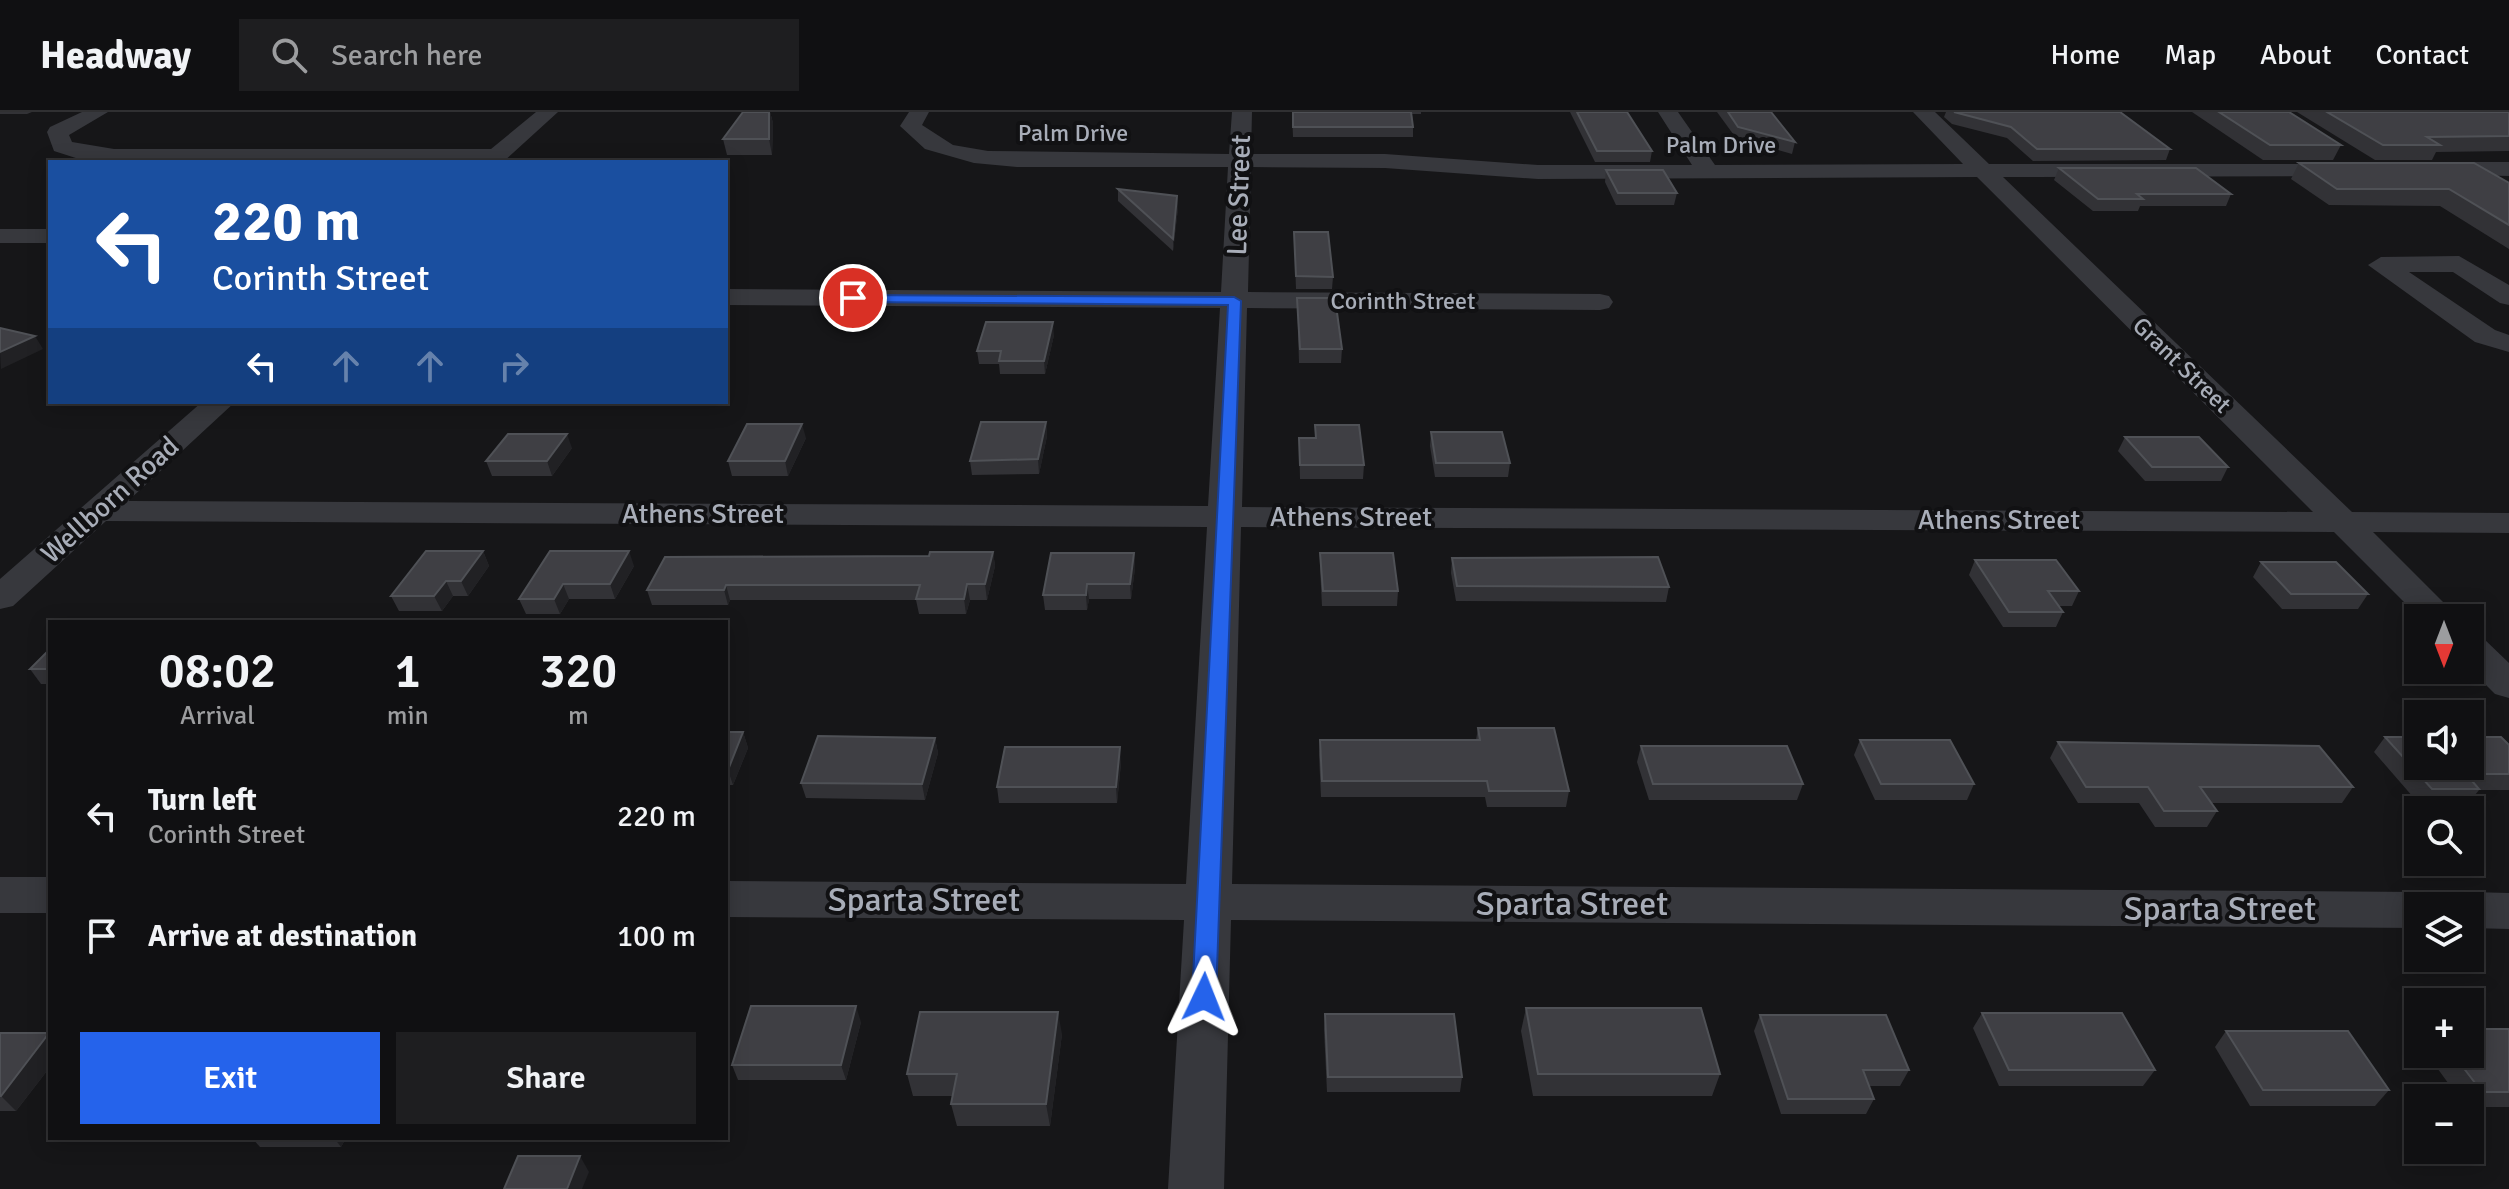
<!DOCTYPE html>
<meta charset="utf-8">
<style>
:root{--surface:#101012;--page:#1e1e20;--text:#f1f3f6;--muted:#9c9d9f;--line:#303032;--accent:#2563eb}
body{margin:0;font-family:Signika,sans-serif;background:var(--page);color:var(--text);height:100vh;display:flex;flex-direction:column;font-size:30px;white-space:nowrap}
*{box-sizing:border-box;margin:0}
p{font-size:26px;color:var(--muted)}
.icon{flex:none;width:44px;height:44px;fill:none;stroke:currentColor;stroke-width:2;stroke-linecap:round;stroke-linejoin:round}
.map{position:relative;flex:1;overflow:hidden}
.sheet{position:absolute;left:48px;top:508px;width:680px;height:520px;display:flex;flex-direction:column;background:var(--surface);border-radius:0px;box-shadow:0 4px 20px #0003,0 0 0 2px var(--line)}
.sheet>*{flex:none}
.top-card{position:absolute;left:48px;top:48px;width:680px;height:244px;border-radius:0px;box-shadow:0 4px 20px #0003,0 0 0 2px var(--line);background:#1a4fa0;color:#fff;overflow:hidden}
.needle{width:52px;rotate:180deg}
.fabs{position:absolute;left:2404px;top:492px;display:grid;gap:16px}
.fabs a{display:grid;place-items:center;width:80px;height:80px;border-radius:0px;background:var(--surface);box-shadow:0 4px 20px #0003,0 0 0 2px var(--line);font-size:40px}
.pin{position:absolute;display:grid;place-items:center;width:68px;height:68px;color:#fff;margin:-34px;border:4px solid #fff;border-radius:50%;box-shadow:0 2px 8px #0007}
.me{position:absolute;width:88px;margin:-44px;rotate:2deg;stroke-linejoin:round;filter:drop-shadow(0 0 6px #0008)}
.turn{display:flex;align-items:center;gap:28px;height:168px;padding:0 32px;font-size:36px}
.turn .icon{width:104px;height:104px;stroke-width:2.5}
.turn b{display:block;font-size:56px;line-height:68px}
.lanes{display:flex;align-items:center;height:76px;padding:0 32px;background:#0003;justify-content:center;gap:40px;direction:ltr}
.lanes .off{opacity:.35}
.eta{display:flex;justify-content:space-evenly;align-items:center;height:136px;text-align:center}
.eta b{font-size:48px;font-weight:600;line-height:56px}
.action{display:flex;gap:16px;margin-top:auto;padding:16px 32px}
.action a{flex:1;height:92px;border-radius:0px;background:var(--accent);color:#fff;font-size:32px;font-weight:600;line-height:92px;text-align:center}
.action a+a{background:var(--page);color:var(--text)}
ul{padding:0;list-style:none}
li{display:flex;align-items:center;gap:24px;height:120px;padding:0 32px}
li div{flex:1}
li b{display:block;font-size:30px}
li em{font-style:normal}
header{display:flex;align-items:center;gap:48px;box-sizing:border-box;height:112px;padding:0 40px;background:var(--surface);border-bottom:2px solid var(--line)}
header strong{font-size:38px}
nav{display:flex;gap:44px;margin-inline-start:auto;font-size:28px}
.search{width:560px;height:72px;background:var(--page);display:flex;align-items:center;gap:20px;box-sizing:border-box;padding:0 28px;border-radius:0px;color:var(--muted);font-size:30px}
.map>svg:first-child{display:block}
.lines{fill:none;stroke-linecap:round;stroke-linejoin:round}
.minor{fill:#37383d;fill-rule:evenodd}
.wall{fill:#323236}
.shaded-wall{fill:#212124}
.building{fill:#3f3f44;stroke:#4f5156;stroke-width:2}
.route{fill:#2563eb;stroke:#184099;stroke-width:2}
.labels{text-anchor:middle;dominant-baseline:central;stroke-width:8;stroke-linejoin:round;paint-order:stroke}
.far-street-label{font-size:24px;fill:#a8adb8;stroke:#111113}
.street-label{font-size:28px;fill:#a8adb8;stroke:#111113}
.near-street-label{font-size:34px;fill:#a8adb8;stroke:#111113}
</style>
<header>
<strong>Headway</strong>
<div class="search"><svg class="icon" aria-label="search" viewBox="0 0 24 24"><circle cx="10" cy="10" r="6"/><path d="M15 15l6 6"/></svg>Search here</div>
<nav><a>Home</a><a>Map</a><a>About</a><a>Contact</a></nav>
</header>
<div class="map">
<svg width="2509" height="1077" viewBox="0 0 2509 1077">
<rect width="100%" height="100%" fill="#161618"/>
<g class="lines">
<!-- minor -->
<g class="minor">
<polygon points="82,0 108,0 69,23 72,30 114,37 491,37 536,0 558,0 503,50 108,50 82,48 54,39 47,20 50,15"/>
<path d="M909 0H929L922 13 953 33 988 39 1229 42 1232 0H1252L1251 42H1385L1538 53H1692L1658 0H1678L1715 53 1963 52 1913 0H1935L1989 52H2354L2357 57 2354 62 2346 64 2003 65 2352 400 2509 401V421L2373 420 2459 506H2420L2334 420 1241 415 1232 772 2418 780 2434 785 2439 794H2418V816L1231 808 1224 1077H1168L1184 808 726 805V769L1186 772 1207 415 106 409 13 494 0 497V467L202 290H235L128 389 1208 394 1220 196 726 193V177L1221 180 1228 55H1017L974 51 925 37 900 14ZM1251 55 1385 56 1538 67 1977 65 2313 400 1242 395 1247 196 1600 198 1609 196 1613 190 1609 184 1600 182 1248 180Z"/>
<polygon points="2435,50 2509,50 2509,64 2427,62 2424,57 2427,52"/>
<rect x="0" y="117" width="50" height="14"/>
<polygon points="2459,144 2509,173 2509,193 2500,191 2453,160 2409,160 2495,218 2509,223 2509,240 2475,230 2368,153 2381,145"/>
<polygon points="2470,523 2483,526 2509,551 2509,586 2495,582 2470,557"/>
<rect x="0" y="765" width="50" height="36"/>
<polygon points="2470,780 2509,781 2509,817 2470,816 2470,794 2449,794 2454,785"/>
</g>
</g>
<!-- wall -->
<g class="wall">
<polygon points="0,0 32,0 27,2 0,2"/>
<polygon points="743,0 770,0 773,11 772,43 727,43 723,27"/>
<polygon points="1292,0 1421,0 1421,2 1412,2 1413,15 1413,25 1293,25"/>
<polygon points="1570,0 1627,0 1652,39 1650,50 1595,50"/>
<polygon points="1717,0 1771,0 1795,30 1792,42 1736,26"/>
<polygon points="1946,0 2120,0 2170,37 2166,48 2033,49 2007,26 1952,12 1944,5"/>
<polygon points="2192,0 2289,0 2341,33 2333,48 2263,48"/>
<polygon points="2297,0 2509,0 2509,39 2436,40 2432,48 2375,48"/>
<polygon points="2299,51 2509,71 2509,137 2440,94 2329,93 2291,67"/>
<polygon points="2059,56 2231,82 2226,94 2140,94 2138,99 2093,99 2054,68"/>
<polygon points="1606,58 1677,81 1674,93 1616,93 1605,70"/>
<polygon points="1118,77 1177,84 1178,96 1173,139 1118,89"/>
<polygon points="1294,120 1333,165 1332,177 1296,177"/>
<polygon points="1297,186 1342,237 1341,251 1299,251"/>
<polygon points="1054,223 1045,262 1000,262 999,252 979,252 977,239"/>
<polygon points="1046,310 1047,324 1039,362 972,363 970,349"/>
<polygon points="1315,313 1364,353 1363,367 1300,367 1299,326 1315,326"/>
<polygon points="1431,320 1510,351 1508,365 1435,365 1430,334"/>
<polygon points="2125,325 2228,355 2221,369 2145,369 2118,339"/>
<polygon points="806,326 788,364 732,364 728,349"/>
<polygon points="572,336 552,364 492,364 486,349"/>
<polygon points="483,439 489,454 468,484 453,484 442,499 399,499 391,484"/>
<polygon points="550,439 634,454 615,487 569,487 560,502 526,502 519,487"/>
<polygon points="993,440 995,454 987,488 970,488 966,502 919,502 916,488 730,488 728,493 652,493 647,478 929,444"/>
<polygon points="1134,441 1135,456 1131,487 1089,487 1087,498 1045,498 1043,483"/>
<polygon points="1320,441 1398,479 1397,494 1322,494 1320,456"/>
<polygon points="1452,446 1669,475 1666,490 1456,489 1451,461"/>
<polygon points="1975,448 2079,479 2072,494 2059,494 2063,500 2056,515 2003,515 1969,463"/>
<polygon points="2261,450 2368,482 2358,497 2282,497 2253,465"/>
<polygon points="50,537 50,572 41,572 30,557"/>
<polygon points="1478,616 1569,679 1566,695 1487,695 1485,685 1321,685 1319,643 1320,628 1476,628"/>
<polygon points="726,620 743,620 748,636 733,673 726,673"/>
<polygon points="2385,625 2509,633 2509,678 2479,678 2467,693 2420,693 2374,640"/>
<polygon points="935,626 938,641 925,688 806,686 801,671"/>
<polygon points="1860,628 1974,672 1967,688 1875,688 1854,643"/>
<polygon points="2058,630 2353,675 2342,691 2211,691 2217,699 2207,715 2155,715 2139,691 2078,691 2050,646"/>
<polygon points="1641,634 1803,672 1797,688 1649,688 1637,650"/>
<polygon points="1121,651 1117,691 999,691 997,675"/>
<polygon points="1526,896 1720,962 1712,984 1533,984 1521,919"/>
<polygon points="1982,901 2155,958 2143,974 1999,974 1973,916"/>
<polygon points="1325,902 1462,965 1460,980 1327,980 1324,918"/>
<polygon points="1760,903 1909,958 1900,974 1869,974 1874,987 1866,1002 1781,1002 1754,919"/>
<polygon points="861,910 846,968 738,968 732,953"/>
<polygon points="2509,917 2509,995 2470,995 2470,986 2459,986 2427,942 2470,942"/>
<polygon points="2226,919 2389,978 2375,994 2250,994 2215,935"/>
<polygon points="0,921 50,921 50,955 16,999 0,999"/>
<polygon points="1062,922 1050,1014 957,1014 951,992 953,984 913,984 907,962"/>
<polygon points="252,1026 346,1026 341,1035 260,1035"/>
</g>
<!-- shaded-wall -->
<g class="shaded-wall">
<polygon points="769,0 770,0 773,11 772,43 769,27"/>
<polygon points="1177,84 1178,96 1173,139 1173,127"/>
<polygon points="1053,210 1054,223 1045,262 1044,249"/>
<polygon points="35,224 43,237 1,257 0,240"/>
<polygon points="1046,310 1047,324 1039,362 1038,347"/>
<polygon points="802,312 806,326 788,364 785,349"/>
<polygon points="567,322 572,336 552,364 547,349"/>
<polygon points="483,439 489,454 468,484 461,469"/>
<polygon points="629,439 634,454 615,487 610,472"/>
<polygon points="993,440 995,454 987,488 985,472"/>
<polygon points="1134,441 1135,456 1131,487 1130,472"/>
<polygon points="446,469 453,484 442,499 434,484"/>
<polygon points="563,472 569,487 560,502 554,487"/>
<polygon points="967,472 970,488 966,502 964,487"/>
<polygon points="1087,472 1089,487 1087,498 1086,483"/>
<polygon points="726,473 730,488 728,493 724,478"/>
<polygon points="743,620 748,636 733,673 728,658"/>
<polygon points="935,626 938,641 925,688 922,672"/>
<polygon points="1120,635 1121,651 1117,691 1116,675"/>
<polygon points="856,894 861,910 846,968 841,953"/>
<polygon points="1058,900 1062,922 1050,1014 1046,992"/>
<polygon points="49,921 50,955 16,999 1,984"/>
<polygon points="334,1026 346,1026 341,1035"/>
<polygon points="580,1044 589,1060 582,1077 567,1077"/>
</g>
<!-- building -->
<g class="building">
<polygon points="743,0 769,0 769,27 723,27"/>
<polygon points="1293,0 1411,0 1413,15 1293,15"/>
<polygon points="1577,0 1627,0 1652,39 1597,39"/>
<polygon points="1728,0 1771,0 1795,30 1738,15"/>
<polygon points="1954,0 2120,0 2170,37 2037,37 2011,15"/>
<polygon points="2219,0 2289,0 2341,33 2270,33"/>
<polygon points="2327,0 2509,0 2509,24 2427,25 2440,33 2383,33"/>
<polygon points="2299,51 2474,51 2509,71 2509,113 2449,77 2337,77"/>
<polygon points="2059,56 2196,56 2231,82 2137,82 2143,87 2098,87"/>
<polygon points="1606,58 1663,58 1677,81 1618,81"/>
<polygon points="1118,77 1177,84 1173,127"/>
<polygon points="1294,120 1328,120 1333,165 1296,164"/>
<polygon points="1297,186 1335,186 1342,237 1300,237"/>
<polygon points="986,210 1053,210 1044,249 999,249 1001,239 977,239"/>
<polygon points="0,216 35,224 0,240"/>
<polygon points="981,310 1046,310 1038,347 970,349"/>
<polygon points="747,312 802,312 785,349 728,349"/>
<polygon points="1315,313 1359,313 1364,353 1300,353 1299,326 1316,326"/>
<polygon points="1431,320 1502,320 1510,351 1436,351"/>
<polygon points="508,322 567,322 547,349 486,349"/>
<polygon points="2125,325 2199,325 2228,355 2152,355"/>
<polygon points="426,439 483,439 461,469 446,469 434,484 391,484"/>
<polygon points="550,439 629,439 610,472 563,472 554,487 519,487"/>
<polygon points="930,440 993,440 985,472 967,472 964,487 916,487 920,473 726,473 724,478 647,478 665,445 929,444"/>
<polygon points="1051,441 1134,441 1130,472 1087,472 1086,483 1043,483"/>
<polygon points="1320,441 1393,441 1398,479 1323,479"/>
<polygon points="1658,445 1669,475 1457,474 1452,446"/>
<polygon points="1975,448 2056,448 2079,479 2048,479 2063,500 2009,500"/>
<polygon points="2261,450 2336,450 2368,482 2291,482"/>
<polygon points="50,537 50,557 30,557"/>
<polygon points="1478,616 1554,616 1569,679 1489,679 1487,669 1322,669 1320,628 1480,628"/>
<polygon points="726,620 743,620 728,658 726,658"/>
<polygon points="818,624 935,626 922,672 801,671"/>
<polygon points="2385,625 2418,625 2418,654 2470,654 2470,625 2501,625 2509,633 2509,662 2466,662 2479,677 2432,677"/>
<polygon points="1860,628 1950,628 1974,672 1881,672"/>
<polygon points="2058,630 2319,634 2353,675 2200,675 2217,699 2164,699 2148,675 2086,675"/>
<polygon points="1641,634 1787,634 1803,672 1653,672"/>
<polygon points="1005,635 1120,635 1116,675 997,675"/>
<polygon points="751,894 856,894 841,953 732,953"/>
<polygon points="1526,896 1701,896 1720,962 1538,962"/>
<polygon points="920,900 1058,900 1046,992 951,992 957,962 907,962"/>
<polygon points="1982,901 2122,901 2155,958 2009,958"/>
<polygon points="1325,902 1454,902 1462,965 1328,965"/>
<polygon points="1760,903 1886,903 1909,958 1863,958 1874,987 1788,987"/>
<polygon points="2470,917 2509,917 2509,980 2482,980 2453,942 2470,942"/>
<polygon points="2226,919 2348,919 2389,978 2263,978"/>
<polygon points="0,921 49,921 1,984 0,984"/>
<polygon points="518,1044 580,1044 567,1077 504,1077"/>
</g>
<!-- route -->
<polygon class="route" points="848,183 1234,185 1241,189 1216,885 1213,892 1204,895 1196,892 1192,885 1228,193 853,190 847,186"/>
<g class="labels">
<!-- far-street labels -->
<g class="far-street-label">
<text x="1073" y="21">Palm Drive</text>
<text x="1721" y="33">Palm Drive</text>
<text x="1403" y="189">Corinth Street</text>
<text transform="translate(2182 253) rotate(44)">Grant Street</text>
</g>
<!-- street labels -->
<g class="street-label">
<text transform="translate(1239 83) rotate(-88)">Lee Street</text>
<text transform="translate(110 388) rotate(-42)">Wellborn Road</text>
<text x="703" y="402">Athens Street</text>
<text x="1351" y="405">Athens Street</text>
<text x="1999" y="408">Athens Street</text>
</g>
<!-- near-street labels -->
<g class="near-street-label">
<text x="924" y="788">Sparta Street</text>
<text x="1572" y="792">Sparta Street</text>
<text x="2220" y="797">Sparta Street</text>
</g>
</g>
</svg>
<div class="fabs">
<a><svg class="needle" viewBox="-14 -14 28 28"><path d="M0-13l5 13h-10z" fill="#e53935"/><path d="M0 13l5-13h-10z" fill="#9c9d9f"/></svg></a>
<a><svg class="icon" aria-label="sound" viewBox="0 0 24 24"><path d="M4 9h4l5-4v14l-5-4H4zM17 9q2 3 0 6"/></svg></a>
<a><svg class="icon" aria-label="search" viewBox="0 0 24 24"><circle cx="10" cy="10" r="6"/><path d="M15 15l6 6"/></svg></a>
<a><svg class="icon" aria-label="layers" viewBox="0 0 24 24"><path d="M12 4l9 5-9 5-9-5zM3 14l9 5 9-5"/></svg></a>
<a>+</a>
<a>−</a>
</div>
<div class="pin" style="left:853px;top:186px;background:#d93025"><svg class="icon" aria-label="arrive" viewBox="0 0 24 24"><path d="M6 21V4h12l-3 4 3 4H6"/></svg></div>
<svg class="me" style="left:1204px;top:885px" viewBox="-20 -20 40 40"><path d="M0-17L14 15 0 8-14 15z" fill="#2563eb" stroke="#fff" stroke-width="4"/></svg>
<div class="top-card">
<div class="turn"><svg class="icon" aria-label="left" viewBox="0 0 24 24"><path d="M17 20v-9H6M10 6l-5 5 5 5"/></svg><div><b>220 m</b>Corinth Street</div></div>
<div class="lanes"><svg class="icon" aria-label="left" viewBox="0 0 24 24"><path d="M17 20v-9H6M10 6l-5 5 5 5"/></svg><svg class="icon off" aria-label="ahead" viewBox="0 0 24 24"><path d="M12 20V5M6 11l6-6 6 6"/></svg><svg class="icon off" aria-label="ahead" viewBox="0 0 24 24"><path d="M12 20V5M6 11l6-6 6 6"/></svg><svg class="icon off" aria-label="right" viewBox="0 0 24 24"><path d="M7 20v-9h11M14 6l5 5-5 5"/></svg></div>
</div>
<section class="sheet">
<div class="eta">
<div><b>08:02</b><p>Arrival</p></div>
<div><b>1</b><p>min</p></div>
<div><b>320</b><p>m</p></div>
</div>
<ul>
<li><svg class="icon" aria-label="left" viewBox="0 0 24 24"><path d="M17 20v-9H6M10 6l-5 5 5 5"/></svg><div><b>Turn left</b><p>Corinth Street</p></div><em>220 m</em></li>
<li><svg class="icon" aria-label="arrive" viewBox="0 0 24 24"><path d="M6 21V4h12l-3 4 3 4H6"/></svg><div><b>Arrive at destination</b></div><em>100 m</em></li>
</ul>
<div class="action"><a>Exit</a><a>Share</a></div>
</section>
</div>
